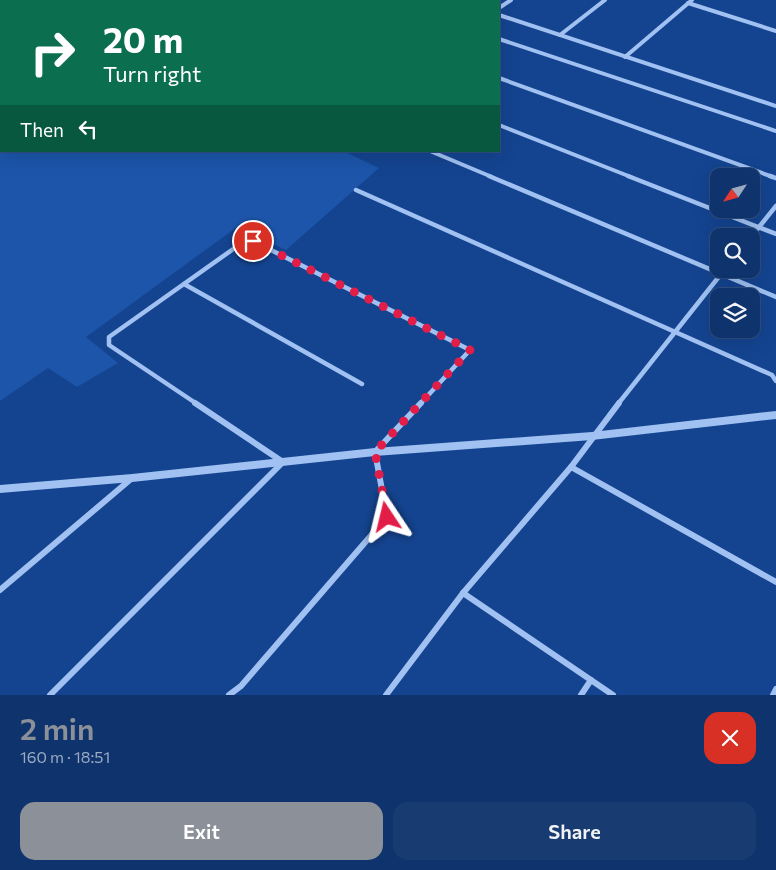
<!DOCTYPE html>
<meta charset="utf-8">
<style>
:root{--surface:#0f336c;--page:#183b72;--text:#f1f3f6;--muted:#9baac2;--line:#2f4e7f;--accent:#8c9099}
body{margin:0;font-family:Commissioner,sans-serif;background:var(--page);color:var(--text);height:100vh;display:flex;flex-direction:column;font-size:19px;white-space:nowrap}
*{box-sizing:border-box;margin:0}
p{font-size:16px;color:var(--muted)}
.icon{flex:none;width:28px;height:28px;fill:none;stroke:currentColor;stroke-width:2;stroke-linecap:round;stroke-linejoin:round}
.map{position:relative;height:695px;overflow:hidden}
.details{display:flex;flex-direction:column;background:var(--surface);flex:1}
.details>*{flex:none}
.top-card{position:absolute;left:0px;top:0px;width:500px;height:152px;box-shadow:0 5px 20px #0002,0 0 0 1px var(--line);background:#0b6e4f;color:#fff;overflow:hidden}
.needle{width:32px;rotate:234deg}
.tools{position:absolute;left:710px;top:168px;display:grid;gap:10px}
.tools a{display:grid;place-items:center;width:50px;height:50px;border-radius:10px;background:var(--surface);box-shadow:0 5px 20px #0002,0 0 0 1px var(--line);font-size:25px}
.pin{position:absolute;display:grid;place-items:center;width:42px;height:42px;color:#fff;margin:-21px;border:2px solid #fff;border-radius:50%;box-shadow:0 1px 5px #0007}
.me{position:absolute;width:55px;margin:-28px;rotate:350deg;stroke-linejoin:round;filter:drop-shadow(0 0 4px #0008)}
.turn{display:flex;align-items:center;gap:18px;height:105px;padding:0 20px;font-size:22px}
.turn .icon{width:65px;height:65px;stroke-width:2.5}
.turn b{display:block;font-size:35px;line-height:42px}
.then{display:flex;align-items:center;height:48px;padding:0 20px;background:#0003;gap:10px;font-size:19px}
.round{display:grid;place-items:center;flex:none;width:52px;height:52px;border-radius:15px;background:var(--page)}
.head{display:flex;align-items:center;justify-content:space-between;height:85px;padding:0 20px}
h1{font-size:30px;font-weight:600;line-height:38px;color:var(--accent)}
.cta{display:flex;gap:10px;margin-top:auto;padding:10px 20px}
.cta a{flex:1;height:58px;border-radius:15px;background:var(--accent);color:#fff;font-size:20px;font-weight:600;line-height:58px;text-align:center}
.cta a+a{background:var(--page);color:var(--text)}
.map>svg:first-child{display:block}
.green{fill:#1c55aa}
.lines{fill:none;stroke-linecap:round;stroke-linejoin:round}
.minor-far2{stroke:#a0c1f1;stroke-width:4}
.minor-far1{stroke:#a0c1f1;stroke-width:4.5}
.minor{stroke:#a0c1f1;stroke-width:6}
.tertiary{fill:#a0c1f1;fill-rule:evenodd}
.route{stroke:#e11d48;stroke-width:9;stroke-dasharray:0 16.2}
</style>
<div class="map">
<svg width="776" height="695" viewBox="0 0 776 695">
<rect width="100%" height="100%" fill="#144490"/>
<!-- green -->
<polygon class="green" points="0,149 1,151 343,151 379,168 286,250 237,227 86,337 118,363 77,387 48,368 0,401"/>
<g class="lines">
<!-- minor-far2 -->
<g class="minor-far2">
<polyline points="298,0 301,1"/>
<polyline points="394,0 397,1"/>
<polyline points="458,0 461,1"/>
<polyline points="688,3 776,31"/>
<polyline points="499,8 511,0"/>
<polyline points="499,15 776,106"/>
<polyline points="560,35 605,0"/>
<polyline points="499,39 776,131"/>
<polyline points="625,57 692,0"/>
<polyline points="499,78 773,177"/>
<polyline points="499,125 631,177"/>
<polyline points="430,151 492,177"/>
</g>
<!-- minor-far1 -->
<g class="minor-far1">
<polyline points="489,176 776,297"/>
<polyline points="628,176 776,234"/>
<polyline points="770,176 776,178"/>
<polyline points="356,190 772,375 776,381"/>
<polyline points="751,237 776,206"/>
<polyline points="184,284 362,384"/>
<polyline points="197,404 109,345 109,337 246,240 253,241 470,350 420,404"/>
<polyline points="618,404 725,269"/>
</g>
<!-- minor -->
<g class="minor">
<polyline points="571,467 776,582"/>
<polyline points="0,590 131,479"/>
<polyline points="463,593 613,695"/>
<polyline points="50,695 283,462 195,403"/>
<polyline points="229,695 241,686 387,517 375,452 421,403"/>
<polyline points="386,695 463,593 571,467 619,403"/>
<polyline points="581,695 591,680"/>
<polyline points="773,695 776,689"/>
</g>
<!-- tertiary -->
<polygon class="tertiary" points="776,411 776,419 592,440 375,456 132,482 0,493 0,485 132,474 375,448 592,432"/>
</g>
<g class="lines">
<!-- route -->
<polyline class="route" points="253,241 470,350 375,452 387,517"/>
</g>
</svg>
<div class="tools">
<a><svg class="needle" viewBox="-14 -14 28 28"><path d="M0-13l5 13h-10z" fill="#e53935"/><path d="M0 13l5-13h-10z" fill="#9baac2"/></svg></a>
<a><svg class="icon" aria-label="search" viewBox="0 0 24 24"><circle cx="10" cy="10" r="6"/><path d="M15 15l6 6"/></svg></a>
<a><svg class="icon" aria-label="layers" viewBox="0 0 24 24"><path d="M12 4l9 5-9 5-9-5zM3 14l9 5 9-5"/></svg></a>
</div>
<div class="pin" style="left:253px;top:241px;background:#d93025"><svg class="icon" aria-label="arrive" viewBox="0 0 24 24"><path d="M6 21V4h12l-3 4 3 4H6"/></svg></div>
<svg class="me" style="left:387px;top:517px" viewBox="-20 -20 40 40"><path d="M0-17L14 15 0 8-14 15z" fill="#e11d48" stroke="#fff" stroke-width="4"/></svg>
<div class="top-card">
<div class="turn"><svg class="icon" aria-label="right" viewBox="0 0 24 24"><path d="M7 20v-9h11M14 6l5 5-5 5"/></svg><div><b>20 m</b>Turn right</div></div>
<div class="then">Then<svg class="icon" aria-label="left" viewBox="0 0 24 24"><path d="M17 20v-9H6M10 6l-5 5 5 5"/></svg></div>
</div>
</div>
<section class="details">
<div class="head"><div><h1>2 min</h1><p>160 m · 18:51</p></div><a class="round" style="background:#d93025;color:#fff"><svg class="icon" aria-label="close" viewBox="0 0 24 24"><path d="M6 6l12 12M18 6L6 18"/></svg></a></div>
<div class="cta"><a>Exit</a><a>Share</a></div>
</section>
